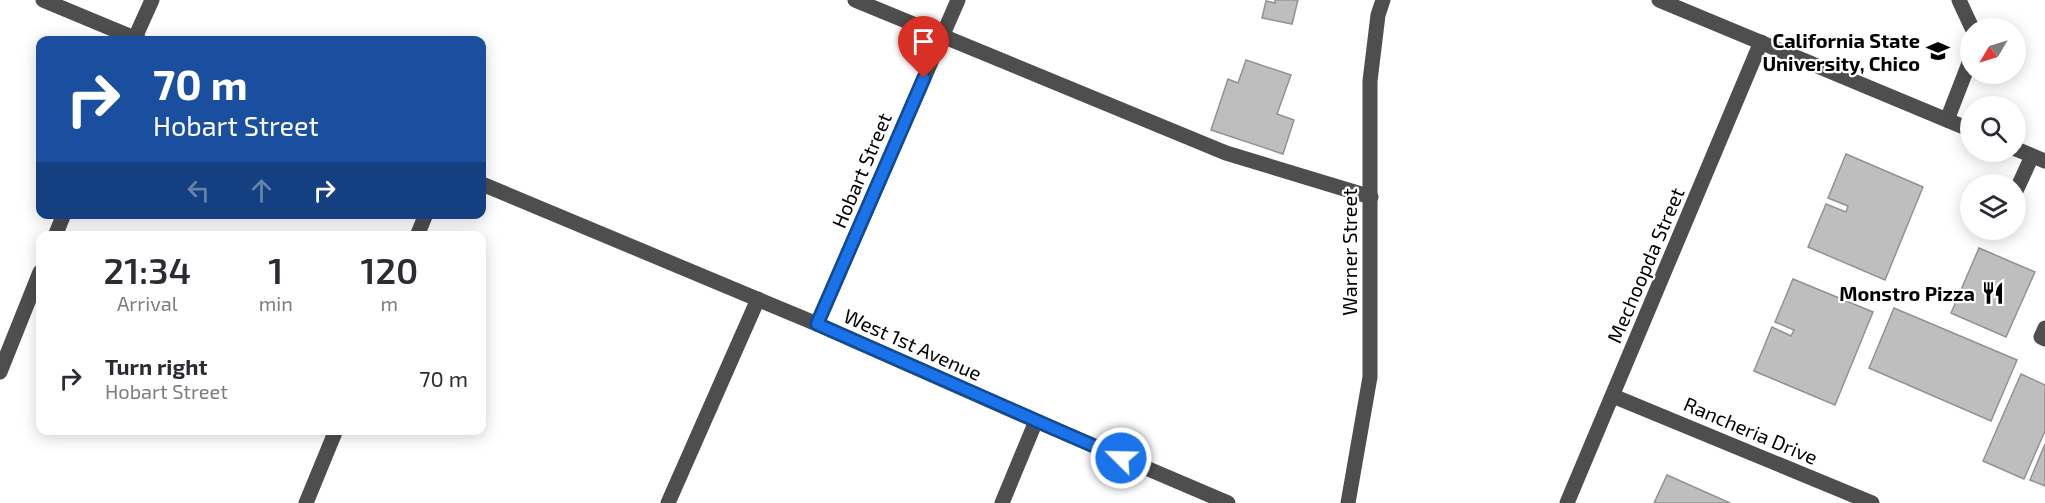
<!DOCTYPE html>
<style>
:root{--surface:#fff;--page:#f2f2f3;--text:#2b2b33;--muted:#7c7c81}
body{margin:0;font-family:"Exo 2",sans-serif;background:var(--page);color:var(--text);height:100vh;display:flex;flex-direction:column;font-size:22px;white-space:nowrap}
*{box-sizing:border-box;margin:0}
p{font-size:20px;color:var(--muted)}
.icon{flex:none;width:33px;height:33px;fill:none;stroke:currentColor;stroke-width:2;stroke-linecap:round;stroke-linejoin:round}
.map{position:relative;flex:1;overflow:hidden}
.drawer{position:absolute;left:36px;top:231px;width:450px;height:204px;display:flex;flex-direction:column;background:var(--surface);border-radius:12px;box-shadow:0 3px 15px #0003}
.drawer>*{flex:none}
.banner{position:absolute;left:36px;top:36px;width:450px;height:183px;border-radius:12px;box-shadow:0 3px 15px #0003;background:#1a4fa0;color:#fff;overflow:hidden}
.needle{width:39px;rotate:232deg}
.fabs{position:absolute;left:1960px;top:18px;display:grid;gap:12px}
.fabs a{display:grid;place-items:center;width:66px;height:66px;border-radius:50%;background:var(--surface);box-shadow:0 3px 15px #0003;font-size:30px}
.pin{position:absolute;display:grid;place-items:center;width:51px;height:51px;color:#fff;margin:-62px -26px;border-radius:50% 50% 50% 0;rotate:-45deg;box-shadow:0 0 6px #0007}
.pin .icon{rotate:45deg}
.me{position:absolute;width:66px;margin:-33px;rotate:293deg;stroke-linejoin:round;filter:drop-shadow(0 0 4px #0008)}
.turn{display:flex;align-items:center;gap:21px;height:126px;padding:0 18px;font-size:27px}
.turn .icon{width:78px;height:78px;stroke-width:2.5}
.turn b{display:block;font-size:42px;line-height:51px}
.lanes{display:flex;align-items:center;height:57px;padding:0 18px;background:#0003;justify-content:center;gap:30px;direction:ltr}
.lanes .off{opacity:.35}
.eta{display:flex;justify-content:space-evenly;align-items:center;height:102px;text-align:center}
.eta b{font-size:36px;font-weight:600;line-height:42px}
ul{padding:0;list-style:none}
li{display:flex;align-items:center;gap:18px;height:90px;padding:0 18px}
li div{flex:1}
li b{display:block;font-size:22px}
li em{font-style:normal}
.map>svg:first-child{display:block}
.building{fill:#bebebe;stroke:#929292;stroke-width:1.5}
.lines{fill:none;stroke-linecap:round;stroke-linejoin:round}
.minor{stroke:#4e4e4e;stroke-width:15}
.route-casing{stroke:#114b97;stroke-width:15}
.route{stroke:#1a73e8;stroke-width:10}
.labels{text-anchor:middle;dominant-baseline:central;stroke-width:4.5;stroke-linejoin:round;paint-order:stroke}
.poi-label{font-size:20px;font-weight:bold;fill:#000;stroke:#fff;text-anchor:end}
.street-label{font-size:20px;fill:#000;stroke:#fff}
</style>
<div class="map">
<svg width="2045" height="503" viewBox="0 0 2045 503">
<rect width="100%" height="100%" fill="#fff"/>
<!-- building -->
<g class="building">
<polygon points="1275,0 1298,0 1292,24 1262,18 1266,1 1275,3"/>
<polygon points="1246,60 1291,75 1277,114 1294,120 1283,154 1211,130 1228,79 1238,83"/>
<polygon points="1846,154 1923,187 1885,280 1808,247 1826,204 1846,212 1848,206 1828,198"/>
<polygon points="1979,248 2035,272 2006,337 1951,313"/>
<polygon points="1793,279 1873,312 1835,405 1754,371 1772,327 1791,336 1794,330 1775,322"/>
<polygon points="1894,308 2017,360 1991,421 1869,368"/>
<polygon points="2021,374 2045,385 2045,431 2024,479 1983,461"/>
<polygon points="2045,444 2045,486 2030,480"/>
<polygon points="1667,475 1730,503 1654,503"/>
</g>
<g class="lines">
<!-- minor -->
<g class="minor">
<polyline points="43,0 139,40"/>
<polyline points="855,0 1226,153 1371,197"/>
<polyline points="1659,0 1971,130"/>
<polyline points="1959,0 1972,28"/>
<polyline points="134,40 152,0"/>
<polyline points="1947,120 1971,58"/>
<polyline points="2016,149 2045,161"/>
<polyline points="482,184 817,324 1036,421 1228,503"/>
<polyline points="2016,191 2032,156"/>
<polyline points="55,236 64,214"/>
<polyline points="417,236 426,214"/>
<polyline points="817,324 958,0"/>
<polyline points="2045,328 2041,337 2045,339"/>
<polyline points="0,372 40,272"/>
<polyline points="1613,396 1872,503"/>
<polyline points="306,503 336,430"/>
<polyline points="668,503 758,299"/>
<polyline points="1002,503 1036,421"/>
<polyline points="1348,503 1370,377 1370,81 1378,15 1383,0"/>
<polyline points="1567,503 1761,42"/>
</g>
</g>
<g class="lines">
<!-- route casing -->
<g class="route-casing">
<polyline id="route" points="924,78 817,324 1121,458"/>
</g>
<!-- route -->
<use href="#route" class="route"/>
</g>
<!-- icons -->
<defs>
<g id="university-bare" transform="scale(1.8)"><path d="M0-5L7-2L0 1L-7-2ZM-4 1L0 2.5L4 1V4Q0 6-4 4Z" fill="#000" stroke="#fff" stroke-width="2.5" paint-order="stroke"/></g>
<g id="restaurant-bare" transform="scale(1.8)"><path d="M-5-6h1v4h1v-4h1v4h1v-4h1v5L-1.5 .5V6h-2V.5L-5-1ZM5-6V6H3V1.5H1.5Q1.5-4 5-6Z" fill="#000" stroke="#fff" stroke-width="2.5" paint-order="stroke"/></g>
</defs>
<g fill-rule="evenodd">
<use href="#university-bare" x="1938" y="51"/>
<use href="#restaurant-bare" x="1993" y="293"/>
</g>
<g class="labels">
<!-- poi labels -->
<g class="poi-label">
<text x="1920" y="40">California State<tspan x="1920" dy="23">University, Chico</tspan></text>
<text x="1975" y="293">Monstro Pizza</text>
</g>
<!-- street labels -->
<g class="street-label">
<text transform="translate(861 170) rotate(-67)">Hobart Street</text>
<text transform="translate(1349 252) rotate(-90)">Warner Street</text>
<text transform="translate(1645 265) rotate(-67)">Mechoopda Street</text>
<text transform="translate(913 344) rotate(24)">West 1st Avenue</text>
<text transform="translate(1751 430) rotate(23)">Rancheria Drive</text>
</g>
</g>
</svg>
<div class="fabs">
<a><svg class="needle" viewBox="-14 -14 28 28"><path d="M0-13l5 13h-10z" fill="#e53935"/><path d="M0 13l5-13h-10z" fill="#7c7c81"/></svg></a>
<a><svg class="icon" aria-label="search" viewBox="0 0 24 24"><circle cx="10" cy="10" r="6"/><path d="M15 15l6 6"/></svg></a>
<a><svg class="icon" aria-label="layers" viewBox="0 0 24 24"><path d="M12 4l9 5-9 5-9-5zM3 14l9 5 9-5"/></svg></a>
</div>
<div class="pin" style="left:924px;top:78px;background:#d93025"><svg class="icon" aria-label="arrive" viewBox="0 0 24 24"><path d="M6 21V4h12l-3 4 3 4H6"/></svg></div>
<svg class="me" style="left:1121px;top:458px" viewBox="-20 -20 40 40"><circle r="17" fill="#1a73e8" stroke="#fff" stroke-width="3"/><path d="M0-11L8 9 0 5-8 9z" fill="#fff"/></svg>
<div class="banner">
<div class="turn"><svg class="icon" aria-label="right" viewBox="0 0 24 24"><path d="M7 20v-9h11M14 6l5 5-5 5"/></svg><div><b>70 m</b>Hobart Street</div></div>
<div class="lanes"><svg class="icon off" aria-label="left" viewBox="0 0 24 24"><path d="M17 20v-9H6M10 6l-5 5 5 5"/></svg><svg class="icon off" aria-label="ahead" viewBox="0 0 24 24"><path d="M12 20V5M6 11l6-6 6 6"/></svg><svg class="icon" aria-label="right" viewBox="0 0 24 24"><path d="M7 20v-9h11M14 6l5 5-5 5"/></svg></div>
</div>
<section class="drawer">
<div class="eta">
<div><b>21:34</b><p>Arrival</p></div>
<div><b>1</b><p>min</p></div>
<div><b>120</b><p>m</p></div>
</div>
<ul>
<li><svg class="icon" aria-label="right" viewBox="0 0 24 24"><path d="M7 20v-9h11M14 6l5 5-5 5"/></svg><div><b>Turn right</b><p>Hobart Street</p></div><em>70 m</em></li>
</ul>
</section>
</div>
